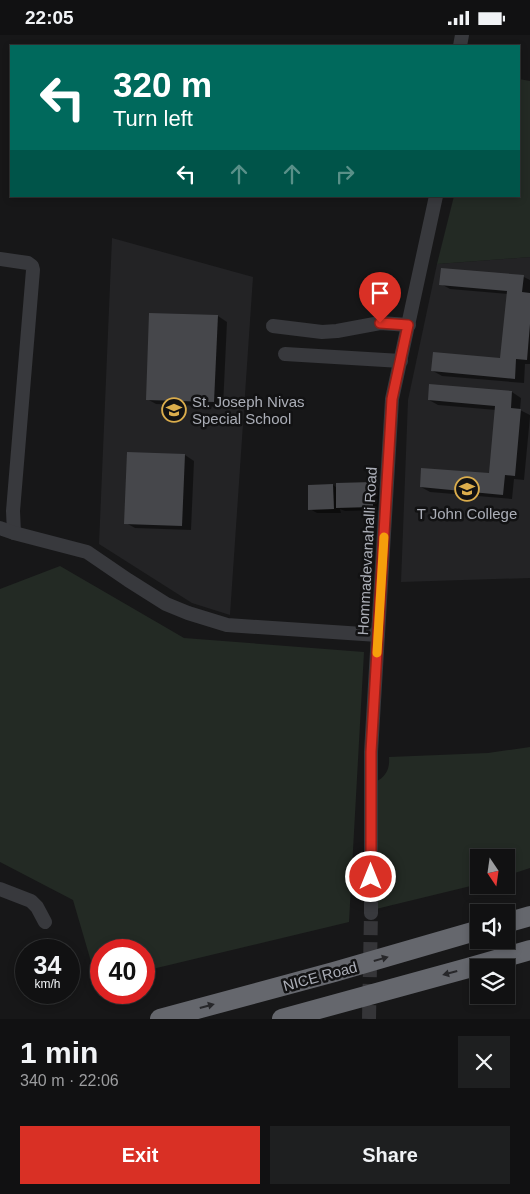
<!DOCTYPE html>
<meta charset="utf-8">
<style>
:root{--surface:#111112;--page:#1e1f20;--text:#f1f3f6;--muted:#9c9d9f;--line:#303132;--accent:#d93025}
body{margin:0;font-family:Arial,sans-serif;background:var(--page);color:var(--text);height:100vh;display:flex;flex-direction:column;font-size:19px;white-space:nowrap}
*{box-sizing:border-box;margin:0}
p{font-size:16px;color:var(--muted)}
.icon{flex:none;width:28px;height:28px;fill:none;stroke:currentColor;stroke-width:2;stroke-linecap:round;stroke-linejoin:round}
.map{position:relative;height:984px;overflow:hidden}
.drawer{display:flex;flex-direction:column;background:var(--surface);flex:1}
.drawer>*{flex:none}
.banner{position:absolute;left:10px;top:10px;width:510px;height:152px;border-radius:0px;box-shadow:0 2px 8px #0003,0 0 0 1px var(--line);background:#00695c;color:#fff;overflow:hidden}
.needle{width:32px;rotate:167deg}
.buttons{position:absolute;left:470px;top:814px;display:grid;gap:10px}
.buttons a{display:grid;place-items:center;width:45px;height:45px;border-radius:0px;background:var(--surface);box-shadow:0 2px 8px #0003,0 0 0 1px var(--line);font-size:25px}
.speed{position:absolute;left:15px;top:904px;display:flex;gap:10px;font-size:25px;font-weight:700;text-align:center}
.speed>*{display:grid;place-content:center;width:65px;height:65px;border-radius:50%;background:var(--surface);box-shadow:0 2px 8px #0003,0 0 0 1px var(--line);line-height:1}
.speed small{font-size:12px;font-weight:400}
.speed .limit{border:8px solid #d22;background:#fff;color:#111}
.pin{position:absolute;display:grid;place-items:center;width:42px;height:42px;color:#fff;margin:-51px -21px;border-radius:50% 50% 50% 0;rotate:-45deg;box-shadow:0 0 5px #0007}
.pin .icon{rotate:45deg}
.me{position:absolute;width:55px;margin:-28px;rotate:0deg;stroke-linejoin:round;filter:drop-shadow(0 0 4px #0008)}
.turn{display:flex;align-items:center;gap:18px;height:105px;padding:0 20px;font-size:22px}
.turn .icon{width:65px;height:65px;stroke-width:2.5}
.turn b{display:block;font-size:35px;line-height:42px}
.lanes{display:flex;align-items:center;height:48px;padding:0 20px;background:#0003;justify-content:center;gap:25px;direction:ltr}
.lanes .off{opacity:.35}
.round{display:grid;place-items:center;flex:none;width:52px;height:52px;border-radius:0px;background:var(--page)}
.summary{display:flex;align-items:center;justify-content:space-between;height:85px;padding:0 20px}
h1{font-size:30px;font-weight:800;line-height:38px}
.primary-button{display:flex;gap:10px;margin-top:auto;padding:10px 20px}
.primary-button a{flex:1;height:58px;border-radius:0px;background:var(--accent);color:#fff;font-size:20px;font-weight:800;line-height:58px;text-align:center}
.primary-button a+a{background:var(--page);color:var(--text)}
.status{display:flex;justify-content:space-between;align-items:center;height:35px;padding:0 25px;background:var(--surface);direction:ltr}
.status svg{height:14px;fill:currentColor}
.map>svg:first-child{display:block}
.built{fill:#232325}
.green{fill:#232a24}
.shadow{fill:#0007}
.building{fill:#46474b}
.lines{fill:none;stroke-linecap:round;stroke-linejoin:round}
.minor-tunnel{stroke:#353538;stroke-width:14;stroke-dasharray:14 7;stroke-linecap:butt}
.minor{stroke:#38393d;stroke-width:14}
.highway{stroke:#65676d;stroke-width:20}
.oneway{fill:#27272a}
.route-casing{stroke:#8d1f18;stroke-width:12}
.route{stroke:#d93025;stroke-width:9}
.slow{stroke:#f59e0b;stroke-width:9}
.labels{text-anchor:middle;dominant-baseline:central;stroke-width:5;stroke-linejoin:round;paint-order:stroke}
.poi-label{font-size:15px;fill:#abaeb7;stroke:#121213;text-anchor:start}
.street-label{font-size:15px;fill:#abaeb7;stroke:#121213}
</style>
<div class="status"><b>22:05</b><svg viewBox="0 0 49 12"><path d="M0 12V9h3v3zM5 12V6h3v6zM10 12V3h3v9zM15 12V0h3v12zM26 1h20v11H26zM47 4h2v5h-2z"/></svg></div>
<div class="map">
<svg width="530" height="984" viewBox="0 0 530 984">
<rect width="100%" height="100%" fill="#171718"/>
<!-- built -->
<g class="built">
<polygon points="112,203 253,242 230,580 192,568 99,509"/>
<polygon points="530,222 530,543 401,547 408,365 437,229"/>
</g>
<!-- green -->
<g class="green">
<polygon points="519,44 530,46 530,222 437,229 454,161 519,161"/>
<polygon points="60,531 184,603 364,617 349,887 144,936 144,915 101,915 101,946 97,947 73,865 0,827 0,554"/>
<path d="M530 712V833L506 841V822H479V849L376 874 375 747C386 742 390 734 389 722L488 718Z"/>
</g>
<!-- shadow -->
<g class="shadow">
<polygon points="524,242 530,245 530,329 525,329 524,348 442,341 433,336 502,324 508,259 450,254 441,249"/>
<polygon points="218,281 227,287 223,372 156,369 147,364"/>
<polygon points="430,350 512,357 521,363 520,375 530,380 530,382 524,445 514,444 512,464 430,457 421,452 490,440 496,375 438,370 429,365"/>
<polygon points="185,420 194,426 191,495 135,493 126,488"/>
<polygon points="372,448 379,453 380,475 345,476 340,474 341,478 317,478 310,474 333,450 337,453"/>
</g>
<!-- building -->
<g class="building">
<polygon points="441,233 524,240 522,257 530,258 530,289 527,325 516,324 515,344 431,336 433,317 500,323 507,256 439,250"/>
<polygon points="149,278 218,280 214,367 146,365"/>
<polygon points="429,349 512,356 511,373 521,374 515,441 505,440 503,460 420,452 421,433 489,438 495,371 428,365"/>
<polygon points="127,417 185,419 182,491 124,489"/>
<polygon points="373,447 373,472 336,473 336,448"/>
<polygon points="333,449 334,474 308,475 308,450"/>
</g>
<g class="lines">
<!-- minor-tunnel -->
<polyline class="minor-tunnel" points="369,984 371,878"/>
<!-- minor -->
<g class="minor">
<polyline points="460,11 462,0"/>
<polyline points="0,224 28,228 32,231 33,235 13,476 14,498"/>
<polyline points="273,291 322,297 337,296 380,288 409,290"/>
<polyline points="285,319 401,326"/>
<polyline points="0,493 14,498 87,517 128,545 166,569 188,578 227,590 378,600"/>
<polyline points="0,854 31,866 37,872 45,887"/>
<polyline points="371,878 371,717 392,364 436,161"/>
</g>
<!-- highway -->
<g class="highway">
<polyline points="506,888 530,881"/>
<polyline points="160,984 334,937 479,895"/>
<polyline points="282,984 468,933 530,915"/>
</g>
</g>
<!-- one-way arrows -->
<defs><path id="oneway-solid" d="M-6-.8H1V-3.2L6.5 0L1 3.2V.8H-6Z" transform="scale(1.25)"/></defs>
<g class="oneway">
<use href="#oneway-solid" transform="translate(381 924) rotate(-16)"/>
<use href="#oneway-solid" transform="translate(450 938) rotate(165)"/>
<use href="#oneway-solid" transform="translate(207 971) rotate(-15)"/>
</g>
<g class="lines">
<!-- route casing -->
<g class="route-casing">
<polyline id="route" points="371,842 371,717 392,364 408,290 380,288"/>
</g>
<!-- route -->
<use href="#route" class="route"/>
<!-- slow -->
<polyline class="slow" points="377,618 384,502"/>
</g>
<!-- icons -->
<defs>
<g id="school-ring" transform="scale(1.25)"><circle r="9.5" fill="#121213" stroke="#dbad4c" stroke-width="1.5"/><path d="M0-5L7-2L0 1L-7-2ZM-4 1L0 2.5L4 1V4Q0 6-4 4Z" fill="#dbad4c"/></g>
<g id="university-ring" transform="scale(1.25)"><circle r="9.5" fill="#121213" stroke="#dbad4c" stroke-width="1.5"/><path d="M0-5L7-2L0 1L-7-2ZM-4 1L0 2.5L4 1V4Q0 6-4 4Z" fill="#dbad4c"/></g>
</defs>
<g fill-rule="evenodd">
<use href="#school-ring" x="174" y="375"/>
<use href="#university-ring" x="467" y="454"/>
</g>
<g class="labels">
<!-- poi labels -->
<g class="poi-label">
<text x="192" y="366">St. Joseph Nivas<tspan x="192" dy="17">Special School</tspan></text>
<text x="467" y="478" text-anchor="middle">T John College</text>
</g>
<!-- street labels -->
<g class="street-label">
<text transform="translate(367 516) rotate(-87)">Hommadevanahalli Road</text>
<text transform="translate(320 941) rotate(-15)">NICE Road</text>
</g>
</g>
</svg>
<div class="buttons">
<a><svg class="needle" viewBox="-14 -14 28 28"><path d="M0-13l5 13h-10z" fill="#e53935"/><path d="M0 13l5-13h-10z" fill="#9c9d9f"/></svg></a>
<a><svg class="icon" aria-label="sound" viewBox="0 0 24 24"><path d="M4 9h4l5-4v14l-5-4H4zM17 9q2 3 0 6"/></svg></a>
<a><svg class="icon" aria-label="layers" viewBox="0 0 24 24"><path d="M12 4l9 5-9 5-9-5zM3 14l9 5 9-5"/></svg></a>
</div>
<div class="speed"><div>34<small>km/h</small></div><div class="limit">40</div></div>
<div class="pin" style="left:380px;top:288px;background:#d93025"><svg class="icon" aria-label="arrive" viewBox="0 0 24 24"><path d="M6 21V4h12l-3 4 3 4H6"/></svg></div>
<svg class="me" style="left:371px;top:842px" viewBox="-20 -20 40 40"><circle r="17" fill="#d93025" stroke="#fff" stroke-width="3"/><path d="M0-11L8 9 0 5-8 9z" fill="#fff"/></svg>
<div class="banner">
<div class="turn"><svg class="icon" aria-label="left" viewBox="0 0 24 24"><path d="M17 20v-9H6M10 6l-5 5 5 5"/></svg><div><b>320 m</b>Turn left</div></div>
<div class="lanes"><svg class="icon" aria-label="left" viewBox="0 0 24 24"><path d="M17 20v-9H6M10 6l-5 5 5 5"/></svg><svg class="icon off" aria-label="ahead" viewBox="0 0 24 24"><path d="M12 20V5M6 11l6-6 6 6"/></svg><svg class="icon off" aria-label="ahead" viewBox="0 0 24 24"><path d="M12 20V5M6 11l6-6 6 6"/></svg><svg class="icon off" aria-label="right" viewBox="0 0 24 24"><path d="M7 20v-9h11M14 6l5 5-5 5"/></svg></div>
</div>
</div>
<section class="drawer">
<div class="summary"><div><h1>1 min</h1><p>340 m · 22:06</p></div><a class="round"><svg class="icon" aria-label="close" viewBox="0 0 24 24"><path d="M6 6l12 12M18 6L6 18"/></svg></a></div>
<div class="primary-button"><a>Exit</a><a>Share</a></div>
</section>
